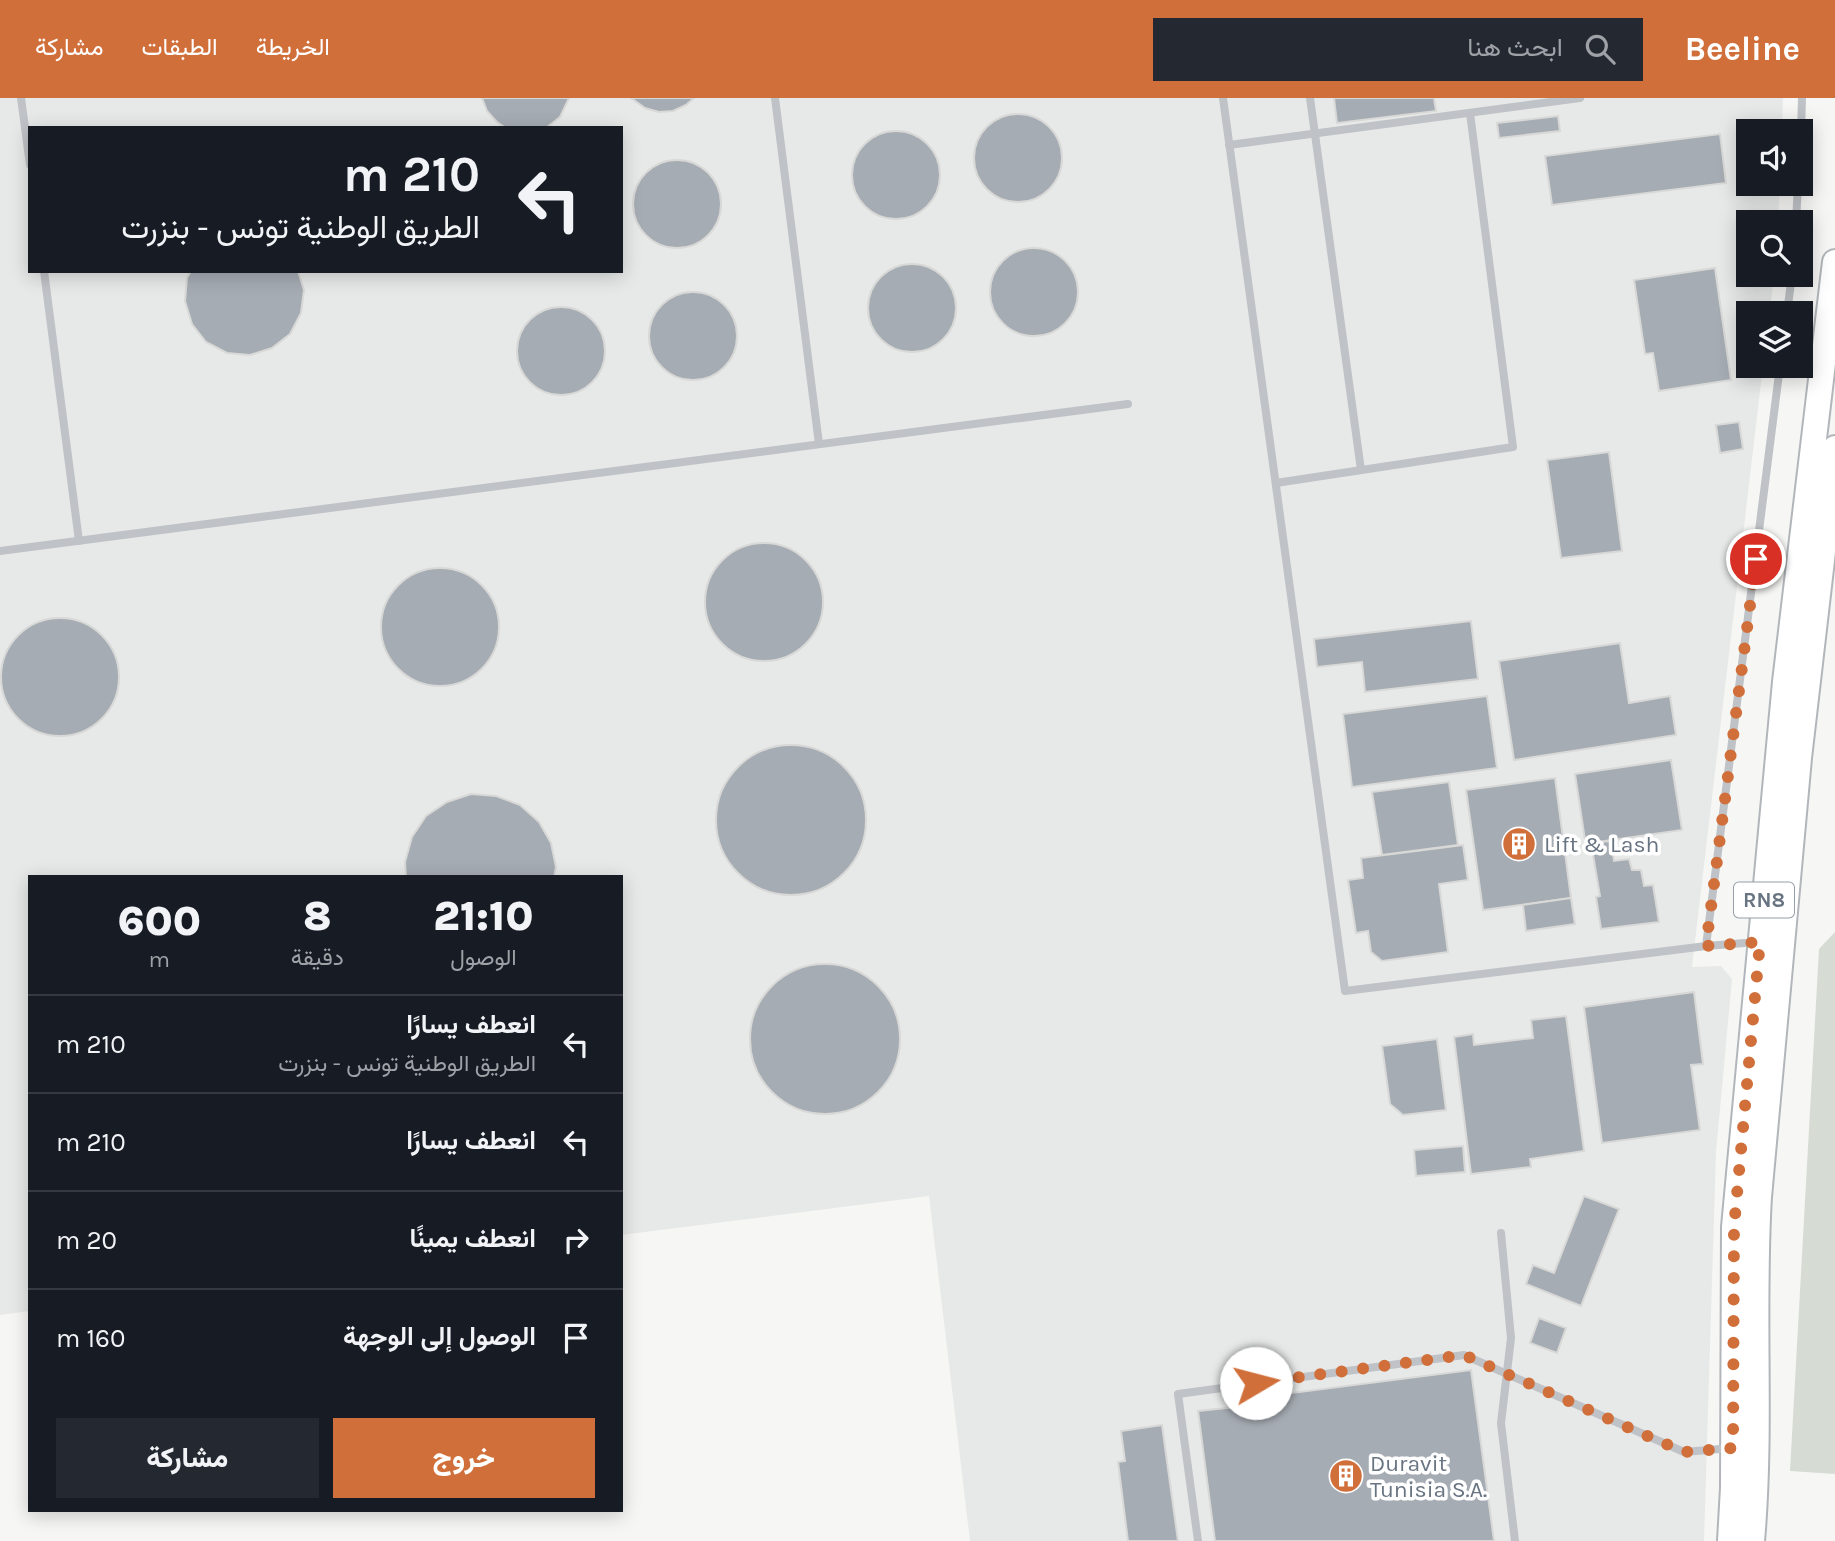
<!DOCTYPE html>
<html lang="ar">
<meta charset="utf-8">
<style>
:root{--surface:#171b24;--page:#242831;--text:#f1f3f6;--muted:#9ea1a6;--line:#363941;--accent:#d16f3a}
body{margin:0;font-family:Karla,Vazirmatn,sans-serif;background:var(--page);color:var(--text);direction:rtl;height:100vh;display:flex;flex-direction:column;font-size:26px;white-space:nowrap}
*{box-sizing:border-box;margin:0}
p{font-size:23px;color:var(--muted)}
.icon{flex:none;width:38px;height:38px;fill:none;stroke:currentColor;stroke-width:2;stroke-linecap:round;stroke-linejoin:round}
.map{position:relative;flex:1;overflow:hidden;direction:ltr}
.side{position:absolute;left:28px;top:777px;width:595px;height:637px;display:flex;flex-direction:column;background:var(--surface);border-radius:0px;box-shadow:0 4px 18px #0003;direction:rtl}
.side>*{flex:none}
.banner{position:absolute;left:28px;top:28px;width:595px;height:147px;border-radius:0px;box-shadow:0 4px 18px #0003;direction:rtl;background:#171b24;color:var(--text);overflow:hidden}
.tools{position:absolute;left:1736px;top:21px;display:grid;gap:14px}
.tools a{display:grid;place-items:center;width:77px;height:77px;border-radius:0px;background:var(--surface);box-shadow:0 4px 18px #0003;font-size:35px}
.pin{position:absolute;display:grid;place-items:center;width:60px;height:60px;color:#fff;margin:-30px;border:4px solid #fff;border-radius:50%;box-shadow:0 2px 7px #0007}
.me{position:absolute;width:77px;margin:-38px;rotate:82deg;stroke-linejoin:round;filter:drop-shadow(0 0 5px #0008)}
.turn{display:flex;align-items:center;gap:24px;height:147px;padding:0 28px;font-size:32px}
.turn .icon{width:91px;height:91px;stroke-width:2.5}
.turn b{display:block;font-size:49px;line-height:60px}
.eta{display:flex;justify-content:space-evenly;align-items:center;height:119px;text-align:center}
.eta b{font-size:42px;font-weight:800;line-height:49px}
.action{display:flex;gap:14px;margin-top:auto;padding:14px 28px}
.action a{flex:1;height:80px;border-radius:0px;background:var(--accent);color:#fff;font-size:28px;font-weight:800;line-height:80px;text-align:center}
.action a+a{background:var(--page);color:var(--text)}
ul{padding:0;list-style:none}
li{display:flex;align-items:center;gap:21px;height:98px;padding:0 28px;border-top:2px solid var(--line)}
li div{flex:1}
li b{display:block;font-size:26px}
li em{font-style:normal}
header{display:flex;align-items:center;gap:42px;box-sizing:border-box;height:98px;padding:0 35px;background:var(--accent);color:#fff}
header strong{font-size:33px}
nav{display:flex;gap:38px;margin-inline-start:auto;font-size:24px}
.search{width:490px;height:63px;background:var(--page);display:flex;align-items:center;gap:18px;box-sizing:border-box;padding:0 24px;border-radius:0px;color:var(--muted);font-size:26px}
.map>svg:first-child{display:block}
.built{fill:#e7e9e8;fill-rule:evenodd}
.green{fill:#d6dbd4}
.building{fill:#a6acb3;stroke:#d8d8d7;stroke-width:2}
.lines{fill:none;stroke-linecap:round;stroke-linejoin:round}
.primary-casing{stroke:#b2b6ba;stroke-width:28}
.service{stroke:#bfc2c6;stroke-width:8}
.primary{stroke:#fff;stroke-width:24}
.route{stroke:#d16f3a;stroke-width:12;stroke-dasharray:0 21.6}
.labels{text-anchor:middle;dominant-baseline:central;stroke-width:7;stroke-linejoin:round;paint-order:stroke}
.shield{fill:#fff;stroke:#969ea8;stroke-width:2}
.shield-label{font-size:21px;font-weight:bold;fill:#697482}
.poi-label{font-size:23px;fill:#697482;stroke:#fff;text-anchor:start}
</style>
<header>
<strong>Beeline</strong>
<div class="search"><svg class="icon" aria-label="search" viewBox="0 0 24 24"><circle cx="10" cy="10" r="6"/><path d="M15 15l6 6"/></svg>ابحث هنا</div>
<nav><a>الخريطة</a><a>الطبقات</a><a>مشاركة</a></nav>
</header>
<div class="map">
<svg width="1835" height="1443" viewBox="0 0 1835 1443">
<rect width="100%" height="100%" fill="#f6f7f4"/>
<!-- built -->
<path class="built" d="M0 0H1783L1782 33H1748V86H1780L1778 124H1748V177H1774L1770 215H1748V268H1763L1692 869 1721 868 1732 881 1716 1054 1704 1443H970L929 1098 621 1137V779H30V1213L0 1217ZM30 30H621V173H30Z"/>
<!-- green -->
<polygon class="green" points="1835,834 1835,1376 1790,1373 1819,851"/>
<!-- building -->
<g class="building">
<polygon points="482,0 569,0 560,19 546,30 506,30 497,24 487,13"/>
<polygon points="631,0 694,0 686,7 673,13 659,14 645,10"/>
<polygon points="1334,0 1434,0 1436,13 1337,25"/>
<circle cx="1018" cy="60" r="44"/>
<polygon points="1558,18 1560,33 1499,40 1497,25"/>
<circle cx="896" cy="77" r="44"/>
<polygon points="1720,36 1726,85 1552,107 1545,58"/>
<circle cx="677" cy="106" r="44"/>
<circle cx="1034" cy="194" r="44"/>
<circle cx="912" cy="210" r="44"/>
<polygon points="1715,170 1731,282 1659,293 1653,255 1645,256 1634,182"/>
<polygon points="191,173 298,173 304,192 301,215 290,236 272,250 250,257 227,255 206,244 192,226 185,203 187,180"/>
<circle cx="693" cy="238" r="44"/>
<circle cx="561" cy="253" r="44"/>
<polygon points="1739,324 1743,351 1720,355 1716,327"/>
<polygon points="1609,354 1622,453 1561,460 1547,362"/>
<circle cx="764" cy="504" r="59"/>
<circle cx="440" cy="529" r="59"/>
<circle cx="60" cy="579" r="59"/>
<polygon points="1471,523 1478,581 1365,594 1362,564 1317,569 1314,541"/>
<polygon points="1620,545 1629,605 1670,598 1676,637 1514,662 1499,563"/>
<polygon points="1487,598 1497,670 1352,689 1343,616"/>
<circle cx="791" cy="722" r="75"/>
<polygon points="1671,662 1682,732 1591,745 1590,741 1585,742 1575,676"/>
<polygon points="1555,680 1571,800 1483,812 1466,692"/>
<polygon points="1449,684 1458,747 1382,757 1372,694"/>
<polygon points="471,696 496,698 520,707 539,724 551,745 556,769 554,779 406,779 405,764 412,739 426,718 447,704"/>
<polygon points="1611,743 1614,763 1629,761 1632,772 1641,772 1644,788 1653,787 1659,824 1601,831 1596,799 1600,798 1591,745"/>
<polygon points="1463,747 1468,782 1439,786 1448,854 1382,863 1371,854 1368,833 1356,835 1348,782 1363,780 1361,760"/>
<polygon points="1571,800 1575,826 1526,833 1523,807"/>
<circle cx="825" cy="941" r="75"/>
<polygon points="1694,894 1703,966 1691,967 1700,1032 1602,1045 1584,909"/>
<polygon points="1566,918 1584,1053 1530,1061 1531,1069 1471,1076 1454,939 1473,936 1474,947 1533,940 1531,922"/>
<polygon points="1437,941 1446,1012 1403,1017 1390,1006 1382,948"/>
<polygon points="1463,1048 1465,1074 1416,1078 1414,1052"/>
<polygon points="1584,1098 1619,1111 1581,1208 1526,1186 1533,1167 1554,1175"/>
<polygon points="1539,1220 1566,1230 1557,1255 1530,1245"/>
<polygon points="1471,1272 1494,1443 1215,1443 1198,1313 1236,1309 1237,1302"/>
<polygon points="1162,1327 1178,1443 1128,1443 1118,1364 1125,1363 1121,1333"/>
</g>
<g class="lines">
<!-- primary casing -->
<g class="primary-casing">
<g id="primary">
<polyline points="1730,1443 1733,1390 1734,1129 1785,584 1835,164"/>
<path d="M1752 1443C1762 1329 1752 1214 1759 1099L1799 660 1835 350"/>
</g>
</g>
<!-- service -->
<g class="service">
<polyline points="21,0 30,67"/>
<polyline points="775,0 819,346"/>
<polyline points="1223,0 1345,893 1706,848 1758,844"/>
<polyline points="1310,0 1361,372"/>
<polyline points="1801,34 1802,0"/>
<polyline points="1229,47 1580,0"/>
<polyline points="1796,124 1798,86"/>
<polyline points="44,173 79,443"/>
<polyline points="1787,215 1792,177"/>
<polyline points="1276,385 1513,349 1470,15"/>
<polyline points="0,453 1128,306"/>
<polyline points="1706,848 1780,268"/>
<polyline points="1501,1135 1511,1240 1501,1325 1515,1443"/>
<polyline points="1198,1443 1178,1296 1464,1257 1684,1354 1732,1350"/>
</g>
<!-- primary -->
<use href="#primary" class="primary"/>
</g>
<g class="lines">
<!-- route -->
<polyline class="route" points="1256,1285 1464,1257 1684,1354 1733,1350 1734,1129 1760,844 1706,848 1756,461"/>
</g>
<!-- icons -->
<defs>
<g id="building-disc" transform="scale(1.75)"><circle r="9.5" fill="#d16f3a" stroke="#fff"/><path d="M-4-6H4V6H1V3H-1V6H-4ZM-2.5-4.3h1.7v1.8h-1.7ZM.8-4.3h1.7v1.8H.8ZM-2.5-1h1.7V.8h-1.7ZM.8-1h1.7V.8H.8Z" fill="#fff"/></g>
</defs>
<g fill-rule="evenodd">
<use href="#building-disc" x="1519" y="746"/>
<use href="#building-disc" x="1346" y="1378"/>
</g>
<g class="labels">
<!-- shield labels -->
<rect class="shield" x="1734" y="784.5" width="60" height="35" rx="5"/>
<g class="shield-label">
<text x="1764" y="802">RN8</text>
</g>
<!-- poi labels -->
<g class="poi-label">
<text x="1544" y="746">Lift &amp; Lash</text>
<text x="1370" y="1365">Duravit<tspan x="1370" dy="26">Tunisia S.A.</tspan></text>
</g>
</g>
</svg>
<div class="tools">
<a><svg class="icon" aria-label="sound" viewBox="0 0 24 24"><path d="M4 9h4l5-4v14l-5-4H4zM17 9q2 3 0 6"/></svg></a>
<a><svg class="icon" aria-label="search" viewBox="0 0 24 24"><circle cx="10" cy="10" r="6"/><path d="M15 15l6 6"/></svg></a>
<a><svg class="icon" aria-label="layers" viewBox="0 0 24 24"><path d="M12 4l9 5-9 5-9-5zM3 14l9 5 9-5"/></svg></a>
</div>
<div class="pin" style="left:1756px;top:461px;background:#d93025"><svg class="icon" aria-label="arrive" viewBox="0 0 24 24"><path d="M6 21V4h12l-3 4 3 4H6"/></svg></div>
<svg class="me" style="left:1256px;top:1285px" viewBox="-20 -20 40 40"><circle r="19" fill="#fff"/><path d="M0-13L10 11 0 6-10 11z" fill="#d16f3a"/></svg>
<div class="banner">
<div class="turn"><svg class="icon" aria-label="left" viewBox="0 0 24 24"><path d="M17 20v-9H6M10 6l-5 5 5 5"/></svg><div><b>210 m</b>الطريق الوطنية تونس - بنزرت</div></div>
</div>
<section class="side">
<div class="eta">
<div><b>21:10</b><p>الوصول</p></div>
<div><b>8</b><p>دقيقة</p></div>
<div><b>600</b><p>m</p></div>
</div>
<ul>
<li><svg class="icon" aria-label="left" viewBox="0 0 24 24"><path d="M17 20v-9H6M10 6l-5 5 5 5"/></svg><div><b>انعطف يسارًا</b><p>الطريق الوطنية تونس - بنزرت</p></div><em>210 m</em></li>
<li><svg class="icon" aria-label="left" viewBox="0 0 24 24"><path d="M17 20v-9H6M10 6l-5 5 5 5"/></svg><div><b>انعطف يسارًا</b></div><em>210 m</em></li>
<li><svg class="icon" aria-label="right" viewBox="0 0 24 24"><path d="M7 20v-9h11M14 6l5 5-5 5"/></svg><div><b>انعطف يمينًا</b></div><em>20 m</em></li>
<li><svg class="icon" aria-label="arrive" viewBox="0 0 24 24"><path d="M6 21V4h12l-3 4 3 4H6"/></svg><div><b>الوصول إلى الوجهة</b></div><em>160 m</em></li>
</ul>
<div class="action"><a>خروج</a><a>مشاركة</a></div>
</section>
</div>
